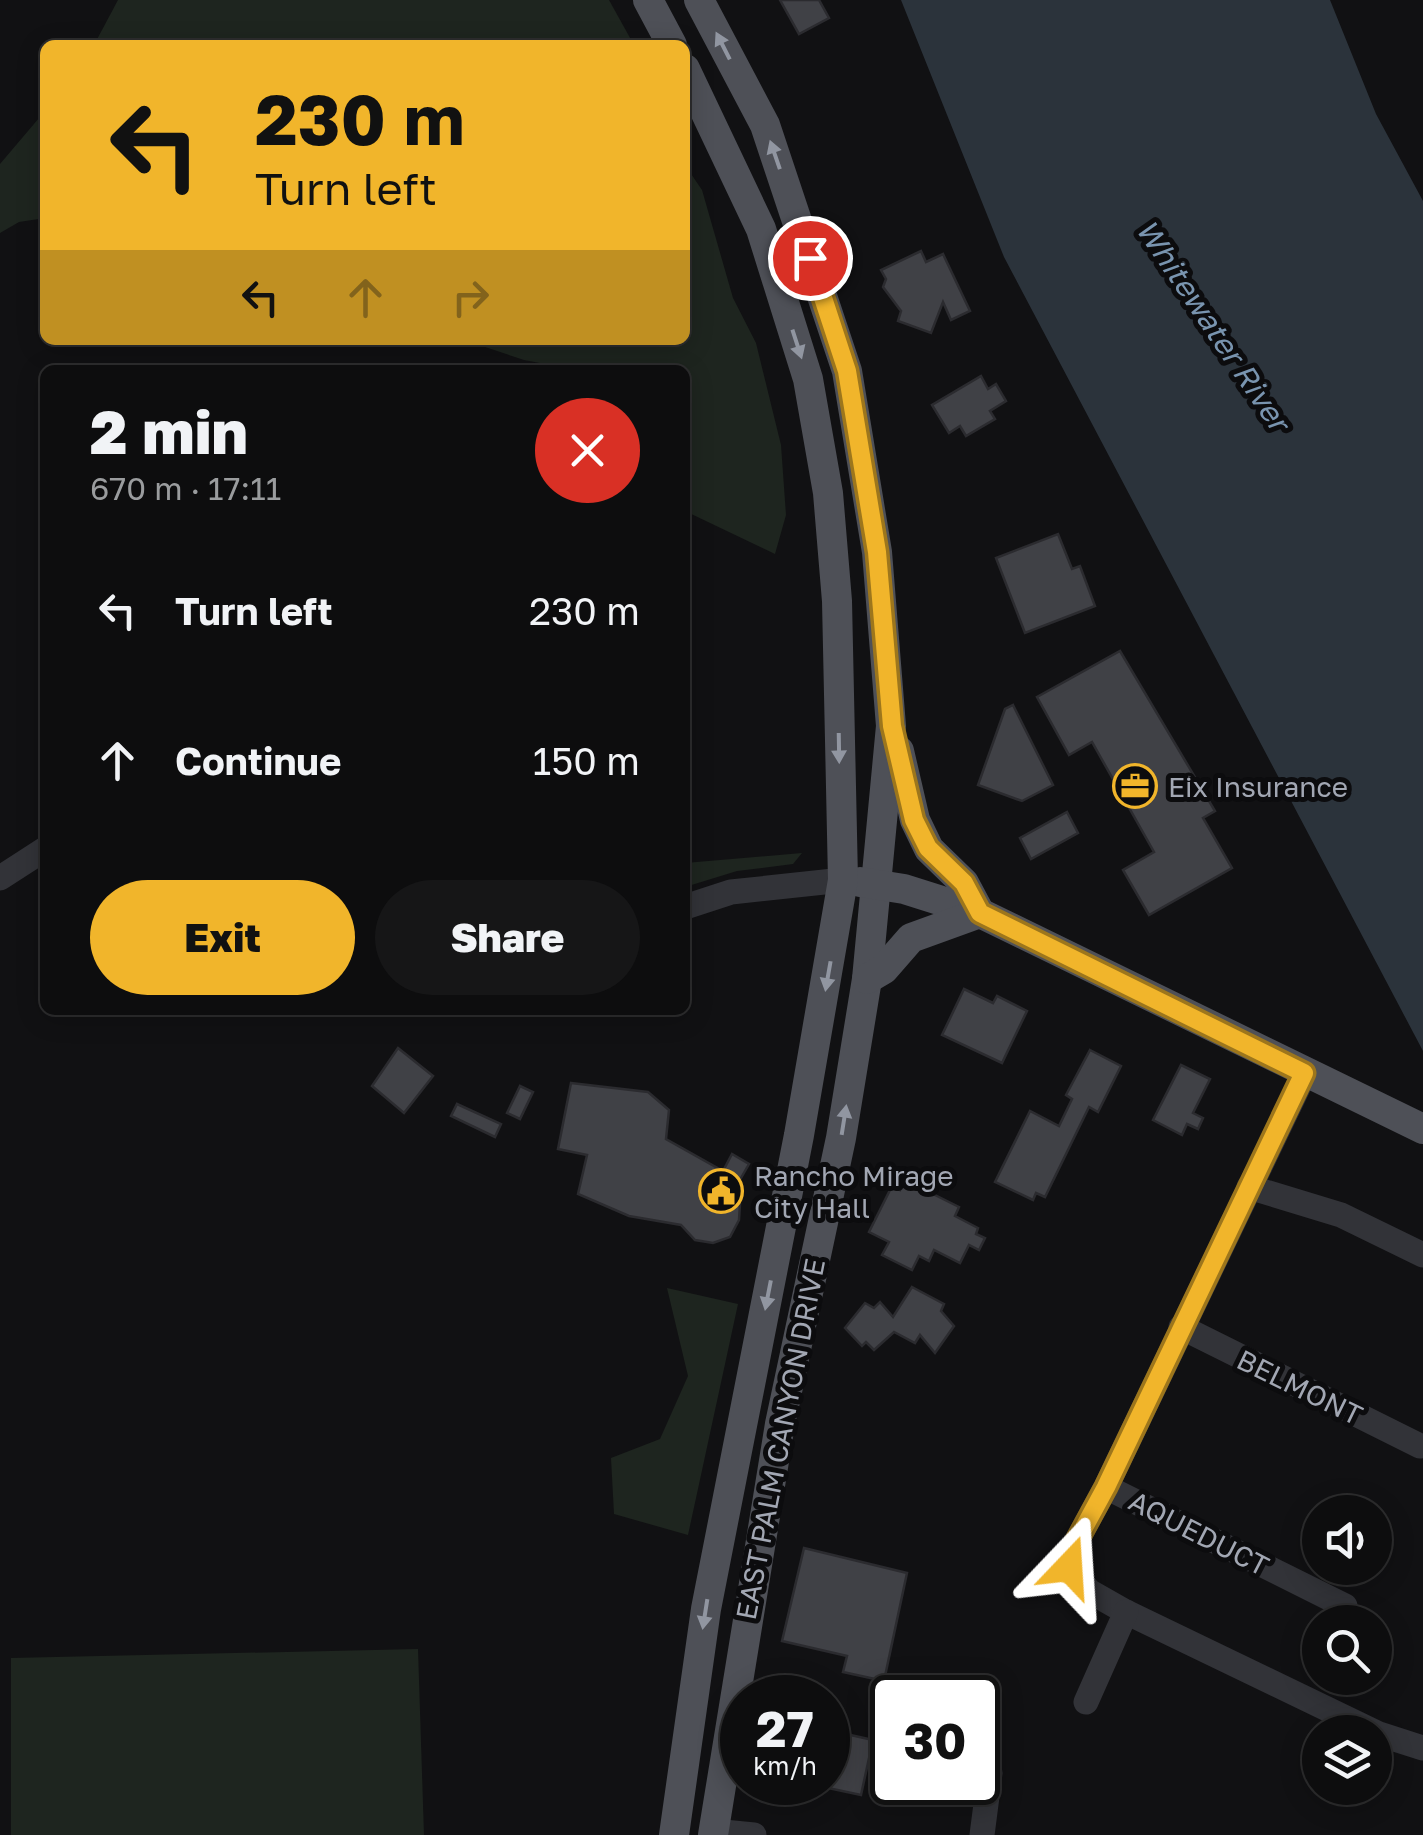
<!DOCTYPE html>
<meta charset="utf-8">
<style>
:root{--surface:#0d0d0e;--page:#161617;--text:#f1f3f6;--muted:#9a9c9e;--line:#2d2d2e;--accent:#f1b52b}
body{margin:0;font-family:"Golos Text",sans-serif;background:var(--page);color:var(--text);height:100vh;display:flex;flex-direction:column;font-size:38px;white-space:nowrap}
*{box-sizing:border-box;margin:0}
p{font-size:32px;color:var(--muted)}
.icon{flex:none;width:55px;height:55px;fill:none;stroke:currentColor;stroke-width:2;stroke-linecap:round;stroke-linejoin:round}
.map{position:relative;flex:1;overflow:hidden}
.details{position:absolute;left:40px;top:365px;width:650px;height:650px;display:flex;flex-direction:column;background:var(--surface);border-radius:15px;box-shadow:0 5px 25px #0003,0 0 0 2px var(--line)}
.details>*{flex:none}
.top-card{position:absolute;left:40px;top:40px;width:650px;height:305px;border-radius:15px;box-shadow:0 5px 25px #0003,0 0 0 2px var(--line);background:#f1b52b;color:#111;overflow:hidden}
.buttons{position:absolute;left:1302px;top:1495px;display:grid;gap:20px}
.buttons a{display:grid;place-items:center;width:90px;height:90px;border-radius:50%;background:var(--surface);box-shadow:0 5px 25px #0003,0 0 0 2px var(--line);font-size:50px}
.speed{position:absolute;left:720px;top:1675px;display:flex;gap:20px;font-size:50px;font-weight:700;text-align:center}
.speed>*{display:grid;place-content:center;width:130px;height:130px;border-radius:50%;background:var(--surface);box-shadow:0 5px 25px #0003,0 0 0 2px var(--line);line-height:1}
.speed small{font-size:25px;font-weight:400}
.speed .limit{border:5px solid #111;border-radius:15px;background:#fff;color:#111}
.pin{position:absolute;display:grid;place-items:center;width:85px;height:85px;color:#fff;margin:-42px;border:5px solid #fff;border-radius:50%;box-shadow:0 2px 10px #0007}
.me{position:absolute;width:110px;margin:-55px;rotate:20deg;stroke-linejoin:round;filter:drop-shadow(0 0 8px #0008)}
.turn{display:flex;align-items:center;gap:35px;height:210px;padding:0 50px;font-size:45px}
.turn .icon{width:130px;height:130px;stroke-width:2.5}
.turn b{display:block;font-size:70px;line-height:85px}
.lanes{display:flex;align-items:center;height:95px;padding:0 50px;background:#0003;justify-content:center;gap:50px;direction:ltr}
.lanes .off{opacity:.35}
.round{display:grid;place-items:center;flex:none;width:105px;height:105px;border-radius:52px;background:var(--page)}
.headline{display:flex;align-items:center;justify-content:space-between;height:170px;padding:0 50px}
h1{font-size:60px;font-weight:800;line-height:75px}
.cta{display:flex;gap:20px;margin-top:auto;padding:20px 50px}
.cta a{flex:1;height:115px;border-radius:60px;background:var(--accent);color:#111;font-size:40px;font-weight:800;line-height:115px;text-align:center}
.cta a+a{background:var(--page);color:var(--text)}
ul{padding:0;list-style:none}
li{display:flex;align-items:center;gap:30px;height:150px;padding:0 50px}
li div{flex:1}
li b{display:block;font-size:38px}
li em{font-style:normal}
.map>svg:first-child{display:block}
.green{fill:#1e251f}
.water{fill:#2b333b}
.building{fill:#404146;stroke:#2b2b2f;stroke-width:2.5}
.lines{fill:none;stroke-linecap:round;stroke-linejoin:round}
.minor{stroke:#323338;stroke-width:25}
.major{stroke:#4e5057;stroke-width:30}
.oneway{fill:#9196a1}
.route-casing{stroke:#9d761c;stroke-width:25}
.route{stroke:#f1b52b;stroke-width:18}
.labels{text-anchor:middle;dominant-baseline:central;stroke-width:10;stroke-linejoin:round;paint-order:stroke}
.poi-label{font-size:28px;fill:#a2a7b3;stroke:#0c0c0e;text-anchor:start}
.street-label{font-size:28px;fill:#a2a7b3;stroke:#0c0c0e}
.water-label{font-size:30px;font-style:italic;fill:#7994af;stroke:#0c0c0e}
</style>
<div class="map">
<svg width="1423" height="1835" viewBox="0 0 1423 1835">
<rect width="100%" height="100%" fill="#111113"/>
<!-- green -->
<g class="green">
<polygon points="118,0 609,0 634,45 94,45"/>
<polygon points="45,111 45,218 19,222 0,233 0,164"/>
<polygon points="685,165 702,190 733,298 756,343 781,445 786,515 775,554 685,511 685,370 577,370 524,360 464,340 685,340"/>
<polygon points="802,853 793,864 737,871 685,887 685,863"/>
<polygon points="667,1288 738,1304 688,1535 614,1514 611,1458 660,1439 688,1376"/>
<polygon points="418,1649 424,1835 11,1835 11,1658"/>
</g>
<!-- water -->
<polygon class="water" points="901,0 1330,0 1376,114 1423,201 1423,1051 1004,257"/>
<!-- building -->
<g class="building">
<polygon points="780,0 819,0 829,18 799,34"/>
<polygon points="921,251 926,262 943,254 970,311 951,320 943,302 931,333 898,321 901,311 883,287 886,279 881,270"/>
<polygon points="981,376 988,389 996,384 1006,401 990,411 995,419 966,436 960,426 949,433 932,405"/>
<polygon points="1058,534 1072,569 1080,566 1095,606 1025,633 996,558"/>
<polygon points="1120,651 1215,811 1203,818 1232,868 1149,915 1123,870 1154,852 1092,742 1069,755 1037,697"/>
<polygon points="1013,705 1053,785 1022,801 978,785 1005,709"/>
<polygon points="1067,812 1078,833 1031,859 1020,838"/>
<polygon points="964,989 993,1003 997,996 1027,1011 1002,1063 942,1035"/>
<polygon points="398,1048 433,1076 404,1113 372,1086"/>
<polygon points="1090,1050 1121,1066 1098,1112 1089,1107 1045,1197 1036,1193 1033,1200 995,1182 1030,1111 1059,1126 1072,1099 1066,1095"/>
<polygon points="1181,1065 1210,1079 1193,1113 1203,1118 1198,1129 1187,1124 1182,1135 1153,1120"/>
<polygon points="571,1083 648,1092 669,1110 666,1139 723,1171 732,1154 749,1164 733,1192 740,1204 739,1220 730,1237 713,1243 695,1240 681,1225 629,1216 578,1194 587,1155 558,1149"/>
<polygon points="520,1086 533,1092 520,1119 507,1113"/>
<polygon points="457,1104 501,1124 495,1137 451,1116"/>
<polygon points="905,1180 959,1207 955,1216 978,1228 976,1234 985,1238 979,1250 969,1245 960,1263 934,1250 929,1261 919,1256 912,1270 882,1255 889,1242 869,1232 892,1186 900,1190"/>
<polygon points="912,1287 944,1304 941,1311 954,1326 935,1353 920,1335 915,1343 894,1332 874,1350 866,1342 862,1346 845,1328 865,1303 874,1308 880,1302 893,1317"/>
<polygon points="804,1548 907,1573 884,1681 843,1672 847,1656 782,1641"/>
<polygon points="828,1730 873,1740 861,1795 828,1788"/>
</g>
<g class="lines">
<!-- minor -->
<g class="minor">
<polyline points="0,878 45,849"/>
<polyline points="685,907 731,892 843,880"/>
<polyline points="1305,1073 1106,1487 1074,1546 1069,1567 1089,1591 1126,1612 1379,1734 1423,1748"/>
<polyline points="1249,1187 1341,1215 1423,1255"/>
<polyline points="1181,1327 1420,1446"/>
<polyline points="1106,1487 1345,1606"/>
<polyline points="1086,1702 1126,1612"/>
<polyline points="713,1831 754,1835"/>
<polyline points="982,1835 990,1773"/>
</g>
<!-- major -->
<g class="major">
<polyline points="648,0 672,45"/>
<polyline points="699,0 765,125 847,371 877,552 891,726 867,979 841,1138 780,1424 713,1835"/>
<polyline points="899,751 915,820 929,849 964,883 980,913"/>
<polyline points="860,882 904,889 980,913 1423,1129"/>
<polyline points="867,979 884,969 911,938 980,913"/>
<polyline points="674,1835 706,1609 799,1135 843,880 837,601 828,493 808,379 761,229 685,69"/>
</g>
</g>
<!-- one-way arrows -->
<defs><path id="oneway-solid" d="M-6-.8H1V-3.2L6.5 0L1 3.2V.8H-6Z" transform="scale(2.5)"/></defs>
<g class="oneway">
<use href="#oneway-solid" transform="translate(723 46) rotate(-117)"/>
<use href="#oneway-solid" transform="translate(775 155) rotate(-109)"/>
<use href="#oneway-solid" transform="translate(797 344) rotate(72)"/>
<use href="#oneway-solid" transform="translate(839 748) rotate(89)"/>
<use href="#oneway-solid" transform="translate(828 976) rotate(100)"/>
<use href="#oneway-solid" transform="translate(844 1120) rotate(-81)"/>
<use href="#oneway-solid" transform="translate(768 1295) rotate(101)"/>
<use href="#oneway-solid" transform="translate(705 1614) rotate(99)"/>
</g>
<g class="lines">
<!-- route casing -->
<g class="route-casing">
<polyline id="route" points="810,258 847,371 877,552 892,726 914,820 928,848 964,883 980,913 1304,1073 1106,1487 1074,1546 1069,1567"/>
</g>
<!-- route -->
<use href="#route" class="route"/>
</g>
<!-- icons -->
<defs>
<g id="office-ring" transform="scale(2.25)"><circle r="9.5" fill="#0c0c0e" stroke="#f1b52b" stroke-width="1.5"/><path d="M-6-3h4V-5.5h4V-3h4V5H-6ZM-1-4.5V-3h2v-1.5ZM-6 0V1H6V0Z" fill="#f1b52b"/></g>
<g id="civic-ring" transform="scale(2.25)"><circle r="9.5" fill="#0c0c0e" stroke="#f1b52b" stroke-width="1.5"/><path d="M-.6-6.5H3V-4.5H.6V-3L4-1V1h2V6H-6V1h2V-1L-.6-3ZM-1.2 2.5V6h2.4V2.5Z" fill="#f1b52b"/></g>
</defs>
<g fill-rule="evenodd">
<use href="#office-ring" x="1135" y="786"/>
<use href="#civic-ring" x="721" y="1191"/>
</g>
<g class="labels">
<!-- poi labels -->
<g class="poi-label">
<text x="1168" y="786">Eix Insurance</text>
<text x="754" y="1175">Rancho Mirage<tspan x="754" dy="32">City Hall</tspan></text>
</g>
<!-- street labels -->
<g class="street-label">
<text transform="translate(1300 1387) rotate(26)">BELMONT</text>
<text transform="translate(780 1439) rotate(-79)">EAST PALM CANYON DRIVE</text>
<text transform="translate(1199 1533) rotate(27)">AQUEDUCT</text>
</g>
<!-- water labels -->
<g class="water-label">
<text transform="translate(1213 325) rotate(56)">Whitewater River</text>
</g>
</g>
</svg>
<div class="buttons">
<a><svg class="icon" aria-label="sound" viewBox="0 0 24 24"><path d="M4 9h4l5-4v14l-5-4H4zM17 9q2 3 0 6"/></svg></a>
<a><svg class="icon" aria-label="search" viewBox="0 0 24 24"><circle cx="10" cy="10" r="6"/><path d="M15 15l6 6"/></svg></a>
<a><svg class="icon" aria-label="layers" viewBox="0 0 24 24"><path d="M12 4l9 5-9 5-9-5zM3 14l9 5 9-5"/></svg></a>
</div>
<div class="speed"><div>27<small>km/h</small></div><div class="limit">30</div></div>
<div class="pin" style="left:810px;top:258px;background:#d93025"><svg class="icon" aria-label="arrive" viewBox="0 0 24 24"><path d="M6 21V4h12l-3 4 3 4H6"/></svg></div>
<svg class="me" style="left:1069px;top:1567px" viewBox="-20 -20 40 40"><path d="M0-17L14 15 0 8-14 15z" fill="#f1b52b" stroke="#fff" stroke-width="4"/></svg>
<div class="top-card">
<div class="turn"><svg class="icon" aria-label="left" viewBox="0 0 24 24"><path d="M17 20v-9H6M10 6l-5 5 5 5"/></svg><div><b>230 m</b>Turn left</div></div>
<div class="lanes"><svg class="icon" aria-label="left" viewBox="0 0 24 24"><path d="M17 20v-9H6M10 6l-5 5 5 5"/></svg><svg class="icon off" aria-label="ahead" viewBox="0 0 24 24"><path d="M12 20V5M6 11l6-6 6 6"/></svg><svg class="icon off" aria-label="right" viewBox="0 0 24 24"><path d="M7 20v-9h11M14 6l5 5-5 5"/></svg></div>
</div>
<section class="details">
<div class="headline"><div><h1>2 min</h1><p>670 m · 17:11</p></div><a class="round" style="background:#d93025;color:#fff"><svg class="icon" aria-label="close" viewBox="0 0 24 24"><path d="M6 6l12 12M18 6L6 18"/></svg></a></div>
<ul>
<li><svg class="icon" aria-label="left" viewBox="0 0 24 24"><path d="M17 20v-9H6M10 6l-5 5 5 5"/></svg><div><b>Turn left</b></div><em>230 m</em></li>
<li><svg class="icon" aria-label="ahead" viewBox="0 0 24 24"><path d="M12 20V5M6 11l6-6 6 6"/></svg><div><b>Continue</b></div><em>150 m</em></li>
</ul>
<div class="cta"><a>Exit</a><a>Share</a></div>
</section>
</div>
